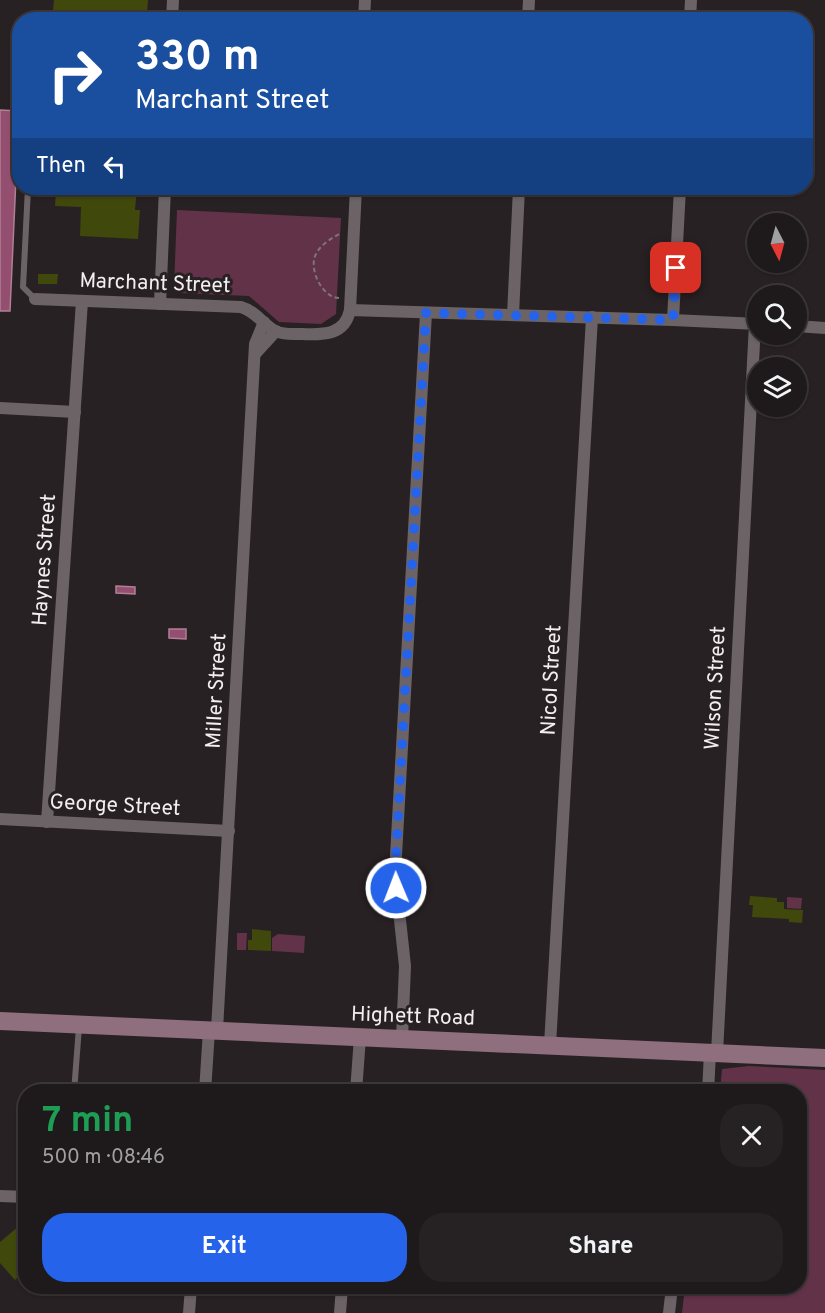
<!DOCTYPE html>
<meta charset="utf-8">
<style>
:root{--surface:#1e191a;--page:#262223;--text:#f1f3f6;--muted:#a1a0a2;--line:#3c3839;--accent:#2563eb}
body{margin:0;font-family:Overpass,sans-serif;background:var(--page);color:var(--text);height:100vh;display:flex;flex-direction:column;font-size:22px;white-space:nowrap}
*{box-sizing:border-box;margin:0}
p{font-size:20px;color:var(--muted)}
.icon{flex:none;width:33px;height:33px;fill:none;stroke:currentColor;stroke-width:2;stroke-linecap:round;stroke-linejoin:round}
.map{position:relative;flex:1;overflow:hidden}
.side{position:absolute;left:18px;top:1084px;width:789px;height:210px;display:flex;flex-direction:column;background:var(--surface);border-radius:24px;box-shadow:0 2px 4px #0004,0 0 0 2px var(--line)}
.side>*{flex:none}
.banner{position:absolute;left:12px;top:12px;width:801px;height:183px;border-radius:24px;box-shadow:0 2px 4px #0004,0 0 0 2px var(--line);background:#1a4fa0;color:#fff;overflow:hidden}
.needle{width:39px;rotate:174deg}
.controls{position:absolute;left:747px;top:213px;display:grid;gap:12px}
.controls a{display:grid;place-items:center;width:60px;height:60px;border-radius:50%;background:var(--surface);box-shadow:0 2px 4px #0004,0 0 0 2px var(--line);font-size:30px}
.pin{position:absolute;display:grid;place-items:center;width:51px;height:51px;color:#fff;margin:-26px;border-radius:12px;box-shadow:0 3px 9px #0006}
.me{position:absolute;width:66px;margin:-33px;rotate:359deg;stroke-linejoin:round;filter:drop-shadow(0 0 4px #0008)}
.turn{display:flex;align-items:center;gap:21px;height:126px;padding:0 24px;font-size:27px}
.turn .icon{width:78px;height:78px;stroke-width:2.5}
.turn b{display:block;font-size:42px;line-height:51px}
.then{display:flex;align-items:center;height:57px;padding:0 24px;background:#0003;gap:12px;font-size:22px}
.round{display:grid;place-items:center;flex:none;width:63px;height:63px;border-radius:24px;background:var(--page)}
.headline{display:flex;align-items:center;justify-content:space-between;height:102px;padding:0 24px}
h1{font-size:36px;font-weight:700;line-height:45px;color:#1e9e55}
.button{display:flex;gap:12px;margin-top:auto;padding:12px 24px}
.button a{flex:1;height:69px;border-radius:24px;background:var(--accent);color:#fff;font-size:24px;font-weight:700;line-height:69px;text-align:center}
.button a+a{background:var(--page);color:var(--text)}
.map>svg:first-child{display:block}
.green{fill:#623249}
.water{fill:#944f70;stroke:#b07f96;stroke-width:1.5}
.building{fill:#41480b}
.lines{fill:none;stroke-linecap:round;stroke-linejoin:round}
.path{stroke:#7c7678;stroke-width:2;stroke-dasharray:4.5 3;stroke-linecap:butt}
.lane{stroke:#6c6367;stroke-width:6}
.street{stroke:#6c6367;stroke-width:12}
.secondary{stroke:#8f6e7e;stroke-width:18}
.route{stroke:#2563eb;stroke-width:10;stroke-dasharray:0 18}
.labels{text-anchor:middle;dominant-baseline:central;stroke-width:6;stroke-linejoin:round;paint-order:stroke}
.street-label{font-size:21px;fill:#f3eef0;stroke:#282123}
</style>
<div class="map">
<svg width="825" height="1313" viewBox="0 0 825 1313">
<rect width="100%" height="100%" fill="#282123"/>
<!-- green -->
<g class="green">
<polygon points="177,210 341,218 336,314 321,324 279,322 249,296 179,293 174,287"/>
<polygon points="787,897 802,898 801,909 787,908"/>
<polygon points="237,933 247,933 246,950 237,950"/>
<polygon points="278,934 305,936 304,953 272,951 272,938"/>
<polygon points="749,1066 825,1070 825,1313 682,1313 685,1287 800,1287 800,1092 720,1092 722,1069"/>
</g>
<!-- water -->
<g class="water">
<polygon points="0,110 19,111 10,311 0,311"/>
<polygon points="116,586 135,587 135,594 116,593"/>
<polygon points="169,629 186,629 186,639 169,638"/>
</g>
<!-- building -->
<g class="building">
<polygon points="54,0 148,0 147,13 109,10 108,20 52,20"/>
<polygon points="86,188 137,188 135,210 140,210 138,239 80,236 81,207 55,206 56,193 86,195"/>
<polygon points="38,274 58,274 57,284 38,284"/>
<polygon points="750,896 777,898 777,902 784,902 784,909 803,910 802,923 789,922 789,919 752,917 753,905 749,905"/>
<polygon points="252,929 271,931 271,951 248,950 248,940 252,940"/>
<polygon points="19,1226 26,1234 26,1284 19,1276 15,1280 0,1263 0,1242"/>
</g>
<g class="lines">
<!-- path -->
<path class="path" d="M339 298C322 298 308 268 316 254 321 244 332 238 341 233"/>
<!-- lane -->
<g class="lane">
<polyline points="28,188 23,287 35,299"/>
<polyline points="74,1092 79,1027"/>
</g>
<!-- street -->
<g class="street">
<polyline points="172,20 173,0"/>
<polyline points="364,20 365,0"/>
<polyline points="528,20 529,0"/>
<polyline points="690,20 691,0"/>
<path d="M35 299 241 307C255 311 262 323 275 331 283 335 293 334 302 334 324 335 345 335 350 310L673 320 758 324"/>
<polyline points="160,304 165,188"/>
<polyline points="350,310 356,188"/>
<polyline points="513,315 519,188"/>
<polyline points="673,320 680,188"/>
<polyline points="796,326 825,328"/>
<polyline points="255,354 276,331"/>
<polyline points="0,408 75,412"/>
<polyline points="0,819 229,831"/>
<polyline points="47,822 82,301"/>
<polyline points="217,1030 255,344 264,322"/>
<polyline points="402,1039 405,966 395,874 426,313"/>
<polyline points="550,1045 592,317"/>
<polyline points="717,1053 755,324"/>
<polyline points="205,1092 209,1030"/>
<polyline points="356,1092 360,1037"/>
<polyline points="708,1092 710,1053"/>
<polyline points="0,1196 26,1197"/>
<polyline points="189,1313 191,1287"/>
<polyline points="340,1313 342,1287"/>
<polyline points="669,1313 672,1287"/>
</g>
<!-- secondary -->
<polyline class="secondary" points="0,1021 825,1058"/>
</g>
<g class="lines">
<!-- route -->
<polyline class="route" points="396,888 395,874 426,313 673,320 676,268"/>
</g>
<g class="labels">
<!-- street labels -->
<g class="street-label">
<text transform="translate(155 284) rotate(2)">Marchant Street</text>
<text transform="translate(45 560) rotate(-86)">Haynes Street</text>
<text transform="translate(552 680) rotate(-87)">Nicol Street</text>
<text transform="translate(716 688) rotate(-87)">Wilson Street</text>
<text transform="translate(217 691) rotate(-87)">Miller Street</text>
<text transform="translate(115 806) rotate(3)">George Street</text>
<text transform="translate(413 1017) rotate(2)">Highett Road</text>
</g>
</g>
</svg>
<div class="controls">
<a><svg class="needle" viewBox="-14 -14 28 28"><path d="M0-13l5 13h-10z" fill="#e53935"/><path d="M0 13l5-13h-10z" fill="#a1a0a2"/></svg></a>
<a><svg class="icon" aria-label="search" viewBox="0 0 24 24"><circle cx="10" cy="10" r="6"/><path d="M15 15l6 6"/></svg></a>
<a><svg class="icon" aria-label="layers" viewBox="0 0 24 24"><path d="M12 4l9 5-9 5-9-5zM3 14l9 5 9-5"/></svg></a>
</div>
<div class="pin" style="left:676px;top:268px;background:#d93025"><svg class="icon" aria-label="arrive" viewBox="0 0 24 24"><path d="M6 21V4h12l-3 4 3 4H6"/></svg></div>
<svg class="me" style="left:396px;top:888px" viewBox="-20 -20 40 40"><circle r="17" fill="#2563eb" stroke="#fff" stroke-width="3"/><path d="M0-11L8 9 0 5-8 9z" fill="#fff"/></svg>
<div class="banner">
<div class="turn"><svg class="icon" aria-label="right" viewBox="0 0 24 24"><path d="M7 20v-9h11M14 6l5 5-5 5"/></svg><div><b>330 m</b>Marchant Street</div></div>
<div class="then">Then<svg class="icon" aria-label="left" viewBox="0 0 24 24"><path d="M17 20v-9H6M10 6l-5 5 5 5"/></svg></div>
</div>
<section class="side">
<div class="headline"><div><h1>7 min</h1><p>500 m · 08:46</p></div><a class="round"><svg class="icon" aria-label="close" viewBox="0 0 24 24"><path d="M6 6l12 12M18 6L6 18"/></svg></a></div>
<div class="button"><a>Exit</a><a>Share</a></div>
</section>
</div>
